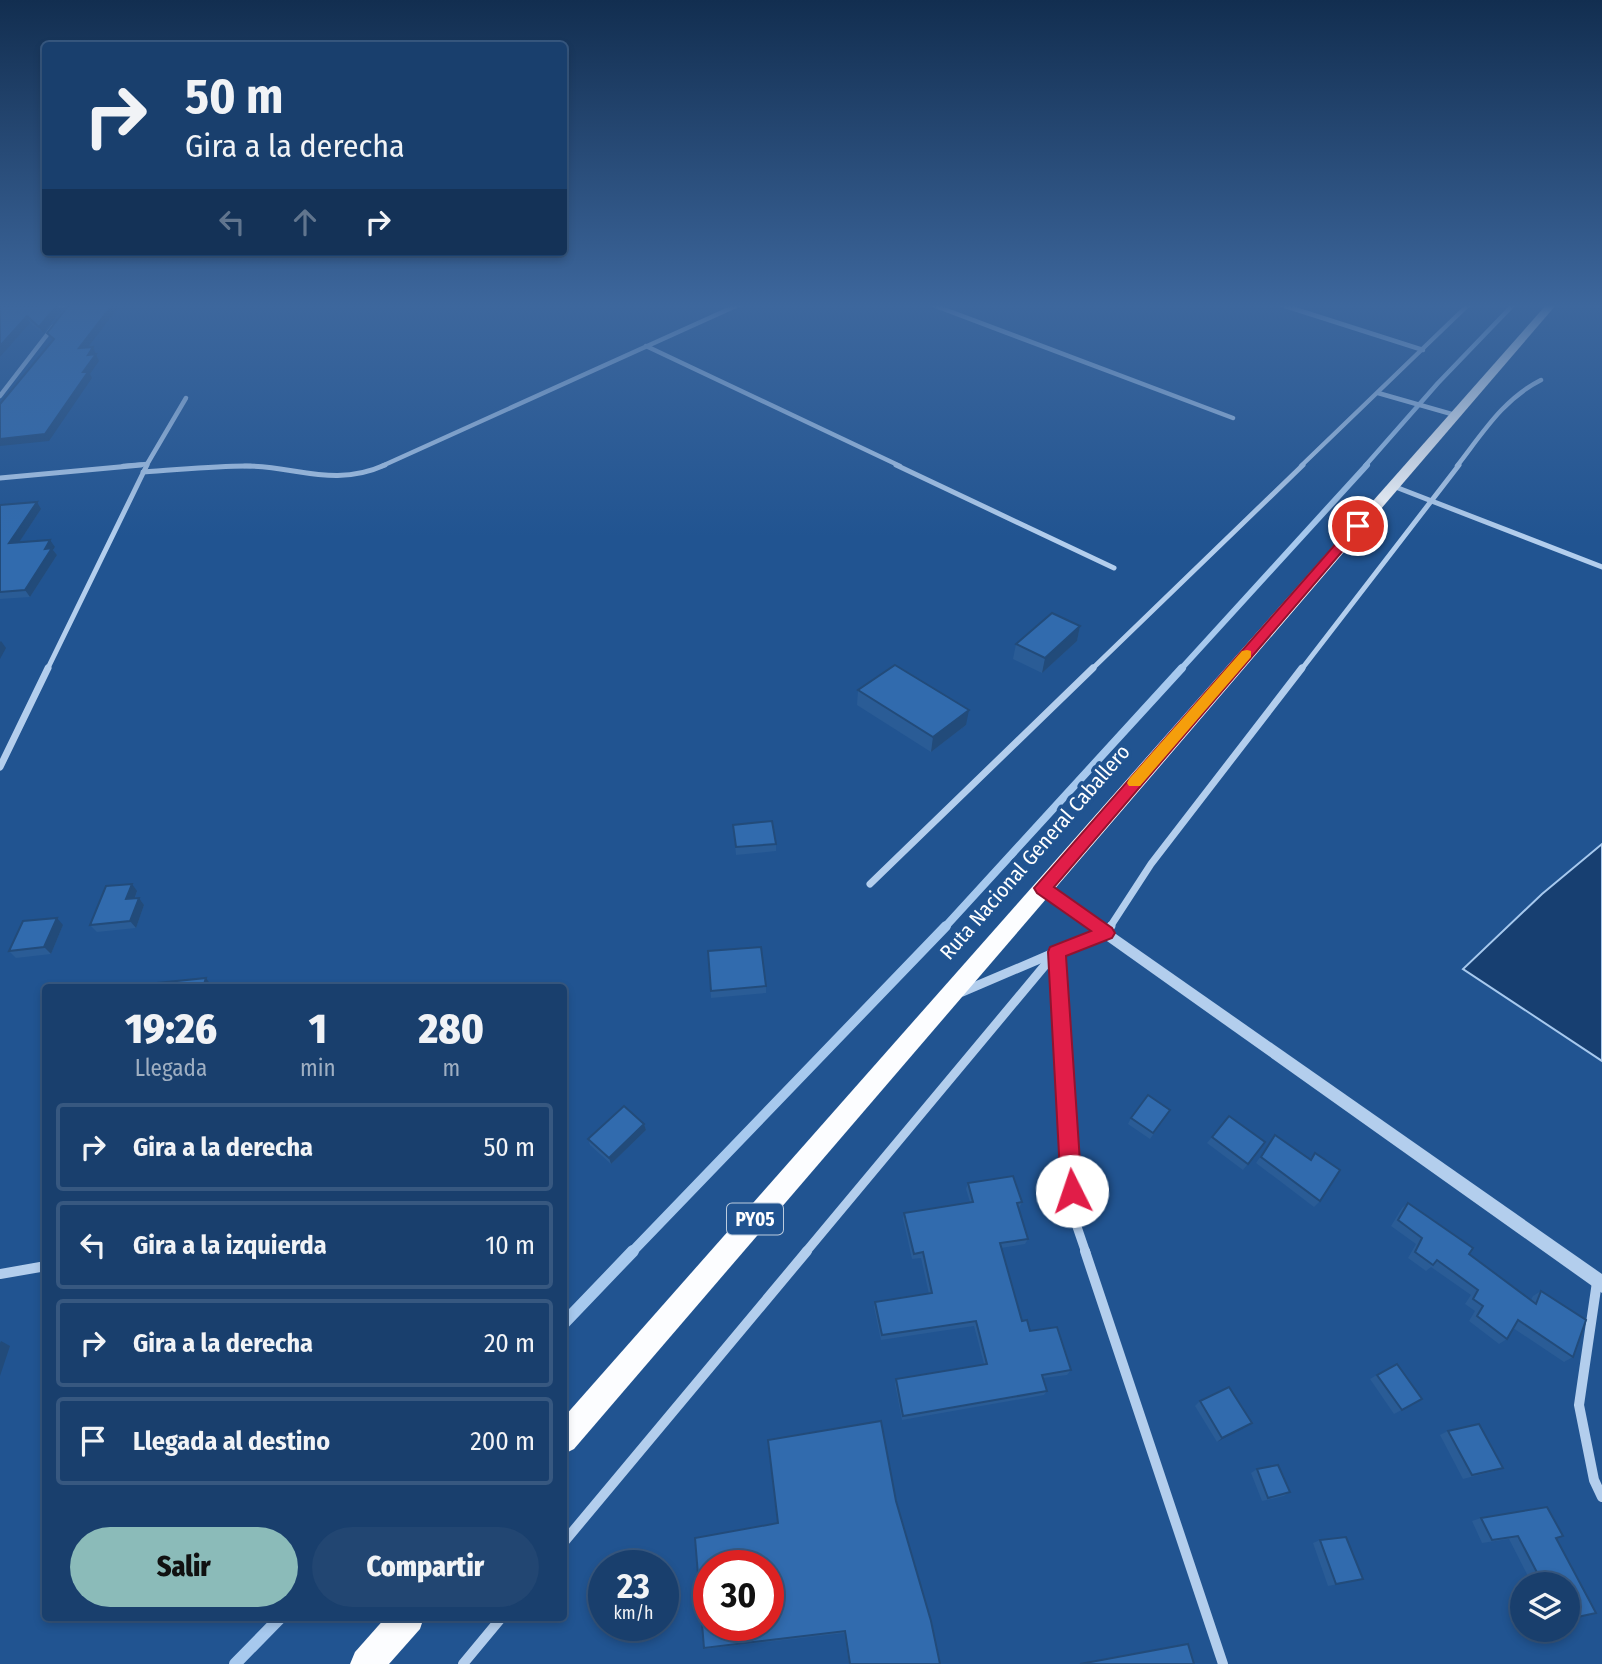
<!DOCTYPE html>
<html lang="es">
<style>
:root{--surface:#193f6d;--page:#224672;--text:#f1f3f6;--muted:#9fafc2;--line:#375880;--accent:#8bbbb9}
body{margin:0;font-family:"Fira Sans Condensed",sans-serif;background:var(--page);color:var(--text);height:100vh;display:flex;flex-direction:column;font-size:26px;white-space:nowrap}
*{box-sizing:border-box;margin:0}
p{font-size:23px;color:var(--muted)}
.icon{flex:none;width:38px;height:38px;fill:none;stroke:currentColor;stroke-width:2;stroke-linecap:round;stroke-linejoin:round}
.map{position:relative;flex:1;overflow:hidden}
.details{position:absolute;left:42px;top:984px;width:525px;height:637px;display:flex;flex-direction:column;background:var(--surface);border-radius:7px;box-shadow:0 4px 10px #0003,0 0 0 2px var(--line)}
.details>*{flex:none}
.guide{position:absolute;left:42px;top:42px;width:525px;height:214px;border-radius:7px;box-shadow:0 4px 10px #0003,0 0 0 2px var(--line);background:#193f6d;color:var(--text);overflow:hidden}
.fabs{position:absolute;left:1510px;top:1572px;display:grid;gap:14px}
.fabs a{display:grid;place-items:center;width:70px;height:70px;border-radius:50%;background:var(--surface);box-shadow:0 4px 10px #0003,0 0 0 2px var(--line);font-size:35px}
.speed{position:absolute;left:588px;top:1550px;display:flex;gap:14px;font-size:35px;font-weight:700;text-align:center}
.speed>*{display:grid;place-content:center;width:91px;height:91px;border-radius:50%;background:var(--surface);box-shadow:0 4px 10px #0003,0 0 0 2px var(--line);line-height:1}
.speed small{font-size:18px;font-weight:400}
.speed .limit{border:10px solid #d22;background:#fff;color:#111}
.pin{position:absolute;display:grid;place-items:center;width:60px;height:60px;color:#fff;margin:-30px;border:4px solid #fff;border-radius:50%;box-shadow:0 2px 7px #0007}
.me{position:absolute;width:77px;margin:-38px;rotate:356deg;stroke-linejoin:round;filter:drop-shadow(0 0 5px #0008)}
.turn{display:flex;align-items:center;gap:24px;height:147px;padding:0 28px;font-size:32px}
.turn .icon{width:91px;height:91px;stroke-width:2.5}
.turn b{display:block;font-size:49px;line-height:60px}
.lanes{display:flex;align-items:center;height:66px;padding:0 28px;background:#0003;justify-content:center;gap:35px;direction:ltr}
.lanes .off{opacity:.35}
.eta{display:flex;justify-content:space-evenly;align-items:center;height:119px;text-align:center}
.eta b{font-size:42px;font-weight:800;line-height:49px}
.primary-button{display:flex;gap:14px;margin-top:auto;padding:14px 28px}
.primary-button a{flex:1;height:80px;border-radius:42px;background:var(--accent);color:#111;font-size:28px;font-weight:800;line-height:80px;text-align:center}
.primary-button a+a{background:var(--page);color:var(--text)}
ul{padding:0;list-style:none}
li{display:flex;align-items:center;gap:21px;height:88px;margin:0 14px 10px;padding:0 14px;border:4px solid var(--line);border-radius:7px}
li div{flex:1}
li b{display:block;font-size:26px}
li em{font-style:normal}
.map>svg:first-child{display:block}
.water{fill:#173f71;stroke:#a7c9ee;stroke-width:2}
.lines{fill:none;stroke-linecap:round;stroke-linejoin:round}
.stream-far4{stroke:#a7c9ee;stroke-width:4.5}
.stream-far3{stroke:#a7c9ee;stroke-width:6}
.stream-far2{stroke:#a7c9ee;stroke-width:8}
.stream-far1{stroke:#a7c9ee;stroke-width:10}
.stream{stroke:#a7c9ee;stroke-width:12}
.minor-far4{stroke:#b3ceed;stroke-width:4.5}
.minor-far3{stroke:#b3ceed;stroke-width:5}
.minor-far2{stroke:#b3ceed;stroke-width:7}
.minor-far1{stroke:#b3ceed;stroke-width:9}
.minor{stroke:#b3ceed;stroke-width:10}
.tertiary{fill:#b3ceed;fill-rule:evenodd}
.trunk{fill:#fcfdff;fill-rule:evenodd}
.wall{fill:#2a5c96}
.shaded-wall{fill:#224b7a}
.building{fill:#316bae;stroke:#224b7a;stroke-width:2;fill-rule:evenodd}
.route{fill:#e11d48;stroke:#92132f;stroke-width:2}
.slow{fill:#f59e0b}
.labels{text-anchor:middle;dominant-baseline:central;stroke-width:7;stroke-linejoin:round;paint-order:stroke}
.shield{fill:#215491;stroke:#bcccde;stroke-width:2}
.shield-label{font-size:19px;font-weight:bold;fill:#fff}
.street-label{font-size:21px;fill:#fff;stroke:#215491}
</style>
<div class="map">
<svg width="1602" height="1664" viewBox="0 0 1602 1664">
<rect width="100%" height="100%" fill="#215491"/>
<!-- water -->
<polygon class="water" points="1602,844 1602,1061 1463,969 1542,894"/>
<g class="lines">
<!-- stream-far4 -->
<polyline class="stream-far4" points="1365,466 1438,383 1513,305"/>
<!-- stream-far3 -->
<polyline class="stream-far3" points="1180,670 1367,465"/>
<!-- stream-far2 -->
<polyline class="stream-far2" points="945,927 1182,668"/>
<!-- stream-far1 -->
<polyline class="stream-far1" points="631,1253 946,926"/>
<!-- stream -->
<g class="stream">
<polyline points="564,1323 633,1251"/>
<polyline points="235,1664 281,1617"/>
</g>
<!-- minor-far4 -->
<g class="minor-far4">
<polyline points="933,305 1233,418"/>
<polyline points="1282,305 1423,350"/>
<polyline points="50,306 70,305"/>
<polyline points="646,346 900,466"/>
<polyline points="1378,393 1455,415"/>
<polyline points="0,396 53,327"/>
<polyline points="123,466 147,464"/>
<polyline points="146,466 186,398"/>
<polyline points="244,466 251,466"/>
<polyline points="382,466 738,305"/>
<polyline points="1301,466 1468,305"/>
<path d="M1457 466C1482 434 1503 399 1541 380"/>
</g>
<!-- minor-far3 -->
<g class="minor-far3">
<polyline points="896,465 1114,568"/>
<path d="M143 472C177 470 212 466 246 466 296 466 334 488 385 465"/>
<polyline points="0,478 141,465"/>
<polyline points="1393,486 1602,567"/>
<polyline points="47,670 147,465"/>
<polyline points="1091,670 1303,465"/>
<polyline points="1301,670 1459,465"/>
</g>
<!-- minor-far2 -->
<g class="minor-far2">
<polyline points="0,767 48,668"/>
<polyline points="870,884 1093,668"/>
<polyline points="1110,927 1151,864 1302,668"/>
</g>
<!-- minor-far1 -->
<g class="minor-far1">
<polyline points="962,992 1056,952 1074,1218 1086,1253"/>
<polyline points="805,1253 1056,952 1106,933 1111,926"/>
</g>
<!-- minor -->
<g class="minor">
<polyline points="1085,1251 1223,1664"/>
<polyline points="0,1274 46,1266"/>
<polyline points="1597,1282 1579,1405 1594,1480 1602,1497"/>
<polyline points="564,1542 807,1251"/>
<polyline points="463,1664 502,1617"/>
</g>
<!-- tertiary -->
<polygon class="tertiary" points="1043,883 1602,1274 1602,1293 1038,892 1037,888 1038,884"/>
<!-- trunk -->
<g class="trunk">
<polygon points="1546,305 1556,305 574,1449 564,1454 564,1417"/>
<polygon points="386,1617 424,1617 420,1629 389,1664 350,1664 355,1652"/>
</g>
</g>
<!-- wall -->
<g class="wall">
<polygon points="57,305 61,311 43,333 30,323 0,307"/>
<polygon points="0,505 41,509 19,542 55,547 53,550 57,555 30,597 0,599"/>
<polygon points="1080,626 1077,641 1042,673 1013,659 1016,644"/>
<polygon points="858,690 966,725 931,752 857,705"/>
<polygon points="733,825 776,844 776,851 736,855"/>
<polygon points="137,891 135,898 139,898 144,905 136,928 97,932 90,925"/>
<polygon points="63,925 51,954 16,958 9,951"/>
<polygon points="708,951 766,986 766,993 711,998"/>
<polygon points="1170,1110 1150,1139 1128,1124 1131,1118"/>
<polygon points="644,1124 646,1130 611,1164 590,1145 588,1139"/>
<polygon points="1275,1135 1310,1159 1315,1153 1320,1201 1314,1207 1256,1163"/>
<polygon points="1212,1137 1265,1142 1243,1170 1207,1143"/>
<polygon points="968,1183 1022,1202 1019,1208 1028,1239 1025,1244 1001,1248 1022,1321 1030,1331 1071,1370 1067,1375 1043,1378 1047,1391 1044,1395 902,1420 895,1384 896,1379 984,1364 974,1326 881,1340 874,1307 875,1302 929,1294 921,1258 912,1259 903,1219 904,1213 970,1202 966,1189"/>
<polygon points="1408,1203 1469,1254 1531,1300 1533,1296 1541,1291 1573,1357 1564,1362 1513,1328 1507,1339 1499,1344 1469,1321 1475,1311 1465,1304 1471,1295 1431,1267 1426,1271 1408,1258 1416,1244 1391,1226 1402,1208"/>
<polygon points="1377,1375 1422,1399 1394,1414 1370,1379"/>
<polygon points="1200,1401 1246,1427 1217,1442 1195,1406"/>
<polygon points="1448,1431 1503,1468 1495,1471 1463,1479 1440,1435"/>
<polygon points="1257,1469 1290,1492 1284,1496 1262,1501 1251,1473"/>
<polygon points="896,1501 940,1664 849,1664 844,1633 705,1649 704,1648"/>
<polygon points="1481,1518 1556,1538 1568,1584 1532,1584 1509,1539 1482,1543 1472,1521"/>
<polygon points="1320,1540 1363,1579 1328,1586 1313,1543"/>
</g>
<!-- shaded-wall -->
<g class="shaded-wall">
<polygon points="57,305 61,311 43,333 39,327"/>
<polygon points="112,305 120,305 83,354 79,348"/>
<polygon points="27,316 30,323 0,357 0,346"/>
<polygon points="93,347 99,361 90,374 92,378 49,441 0,446 0,439 83,372 88,355"/>
<polygon points="37,502 41,509 14,550 9,543"/>
<polygon points="50,540 55,547 53,550 57,555 30,597 25,590 45,549"/>
<polygon points="1080,626 1077,641 1042,673 1045,658"/>
<polygon points="1,641 6,648 0,659 0,642"/>
<polygon points="969,710 966,725 931,752 933,737"/>
<polygon points="132,884 137,891 132,906 126,899"/>
<polygon points="139,898 144,905 136,928 130,921"/>
<polygon points="57,918 63,925 51,954 44,947"/>
<polygon points="206,978 211,985 210,987 203,987"/>
<polygon points="644,1124 646,1130 611,1164 609,1158"/>
<polygon points="1,1341 10,1346 0,1376 0,1343"/>
<polygon points="1252,1423 1246,1427 1217,1442 1222,1438"/>
</g>
<!-- building -->
<g class="building">
<polygon points="57,305 39,327 27,316 0,346 0,307"/>
<polygon points="69,305 112,305 79,348 93,347 88,355 96,354 83,372 88,372 45,434 0,439 0,404 54,339 47,333"/>
<polygon points="37,502 9,543 50,540 45,549 52,548 25,590 0,592 0,505"/>
<polygon points="1052,613 1080,626 1045,658 1016,644"/>
<polygon points="895,665 969,710 933,737 858,690"/>
<polygon points="772,821 776,844 736,847 733,825"/>
<polygon points="132,884 126,899 139,898 130,921 90,925 106,886"/>
<polygon points="57,918 44,947 9,951 23,921"/>
<polygon points="761,947 766,986 711,991 708,951"/>
<polygon points="206,978 203,987 147,987 148,984"/>
<polygon points="1148,1095 1170,1110 1153,1133 1131,1118"/>
<polygon points="624,1106 644,1124 609,1158 588,1139"/>
<polygon points="1229,1116 1265,1142 1248,1164 1212,1137"/>
<polygon points="1275,1135 1311,1160 1315,1153 1340,1170 1320,1201 1261,1157"/>
<polygon points="1013,1176 1022,1202 1017,1203 1028,1239 1000,1243 1022,1321 1027,1320 1030,1331 1057,1327 1071,1370 1042,1375 1047,1391 903,1416 896,1379 987,1364 976,1321 882,1335 875,1302 932,1293 923,1252 914,1254 904,1213 973,1202 968,1183"/>
<polygon points="1408,1203 1473,1248 1469,1254 1536,1304 1541,1291 1586,1320 1573,1357 1518,1320 1507,1339 1477,1316 1483,1306 1473,1299 1478,1290 1437,1260 1433,1265 1415,1252 1422,1238 1398,1220"/>
<polygon points="1397,1364 1422,1399 1402,1410 1377,1375"/>
<polygon points="1229,1387 1252,1423 1222,1438 1200,1401"/>
<path d="M881 1421 896 1501 931 1621 940 1664H850L845 1631 704 1648 695 1538 778 1523 768 1440ZM709 1566H768V1626H709Z"/>
<polygon points="1479,1424 1503,1468 1472,1475 1448,1431"/>
<polygon points="1278,1465 1290,1492 1268,1498 1257,1469"/>
<polygon points="1547,1507 1563,1536 1556,1538 1596,1613 1568,1619 1568,1584 1543,1584 1518,1536 1492,1540 1481,1518"/>
<polygon points="1346,1537 1363,1579 1336,1584 1320,1540"/>
<polygon points="1188,1644 1194,1664 1080,1664"/>
</g>
<!-- sky -->
<linearGradient id="sky" x2="0" y2="1"><stop stop-color="#122e50"/><stop offset="0.57" stop-color="#3d679d"/><stop offset="1" stop-color="#3d679d" stop-opacity="0"/></linearGradient>
<rect width="1602" height="537" fill="url(#sky)"/>
<!-- route -->
<polygon class="route" points="1354,523 1364,526 1054,887 1112,928 1115,933 1112,938 1066,956 1082,1191 1079,1198 1072,1201 1064,1198 1061,1191 1048,952 1050,947 1091,931 1037,893 1034,888"/>
<!-- slow -->
<polygon class="slow" points="1247,650 1251,651 1251,657 1140,786 1129,786 1127,783 1129,779 1242,651"/>
<g class="labels">
<!-- shield labels -->
<rect class="shield" x="727" y="1203.5" width="56" height="31" rx="5"/>
<g class="shield-label">
<text x="755" y="1219">PY05</text>
</g>
<!-- street labels -->
<g class="street-label">
<text transform="translate(1035 852) rotate(-49)">Ruta Nacional General Caballero</text>
</g>
</g>
</svg>
<div class="fabs">
<a><svg class="icon" aria-label="layers" viewBox="0 0 24 24"><path d="M12 4l9 5-9 5-9-5zM3 14l9 5 9-5"/></svg></a>
</div>
<div class="speed"><div>23<small>km/h</small></div><div class="limit">30</div></div>
<div class="pin" style="left:1358px;top:526px;background:#d93025"><svg class="icon" aria-label="arrive" viewBox="0 0 24 24"><path d="M6 21V4h12l-3 4 3 4H6"/></svg></div>
<svg class="me" style="left:1072px;top:1191px" viewBox="-20 -20 40 40"><circle r="19" fill="#fff"/><path d="M0-13L10 11 0 6-10 11z" fill="#e11d48"/></svg>
<div class="guide">
<div class="turn"><svg class="icon" aria-label="right" viewBox="0 0 24 24"><path d="M7 20v-9h11M14 6l5 5-5 5"/></svg><div><b>50 m</b>Gira a la derecha</div></div>
<div class="lanes"><svg class="icon off" aria-label="left" viewBox="0 0 24 24"><path d="M17 20v-9H6M10 6l-5 5 5 5"/></svg><svg class="icon off" aria-label="ahead" viewBox="0 0 24 24"><path d="M12 20V5M6 11l6-6 6 6"/></svg><svg class="icon" aria-label="right" viewBox="0 0 24 24"><path d="M7 20v-9h11M14 6l5 5-5 5"/></svg></div>
</div>
<section class="details">
<div class="eta">
<div><b>19:26</b><p>Llegada</p></div>
<div><b>1</b><p>min</p></div>
<div><b>280</b><p>m</p></div>
</div>
<ul>
<li><svg class="icon" aria-label="right" viewBox="0 0 24 24"><path d="M7 20v-9h11M14 6l5 5-5 5"/></svg><div><b>Gira a la derecha</b></div><em>50 m</em></li>
<li><svg class="icon" aria-label="left" viewBox="0 0 24 24"><path d="M17 20v-9H6M10 6l-5 5 5 5"/></svg><div><b>Gira a la izquierda</b></div><em>10 m</em></li>
<li><svg class="icon" aria-label="right" viewBox="0 0 24 24"><path d="M7 20v-9h11M14 6l5 5-5 5"/></svg><div><b>Gira a la derecha</b></div><em>20 m</em></li>
<li><svg class="icon" aria-label="arrive" viewBox="0 0 24 24"><path d="M6 21V4h12l-3 4 3 4H6"/></svg><div><b>Llegada al destino</b></div><em>200 m</em></li>
</ul>
<div class="primary-button"><a>Salir</a><a>Compartir</a></div>
</section>
</div>
